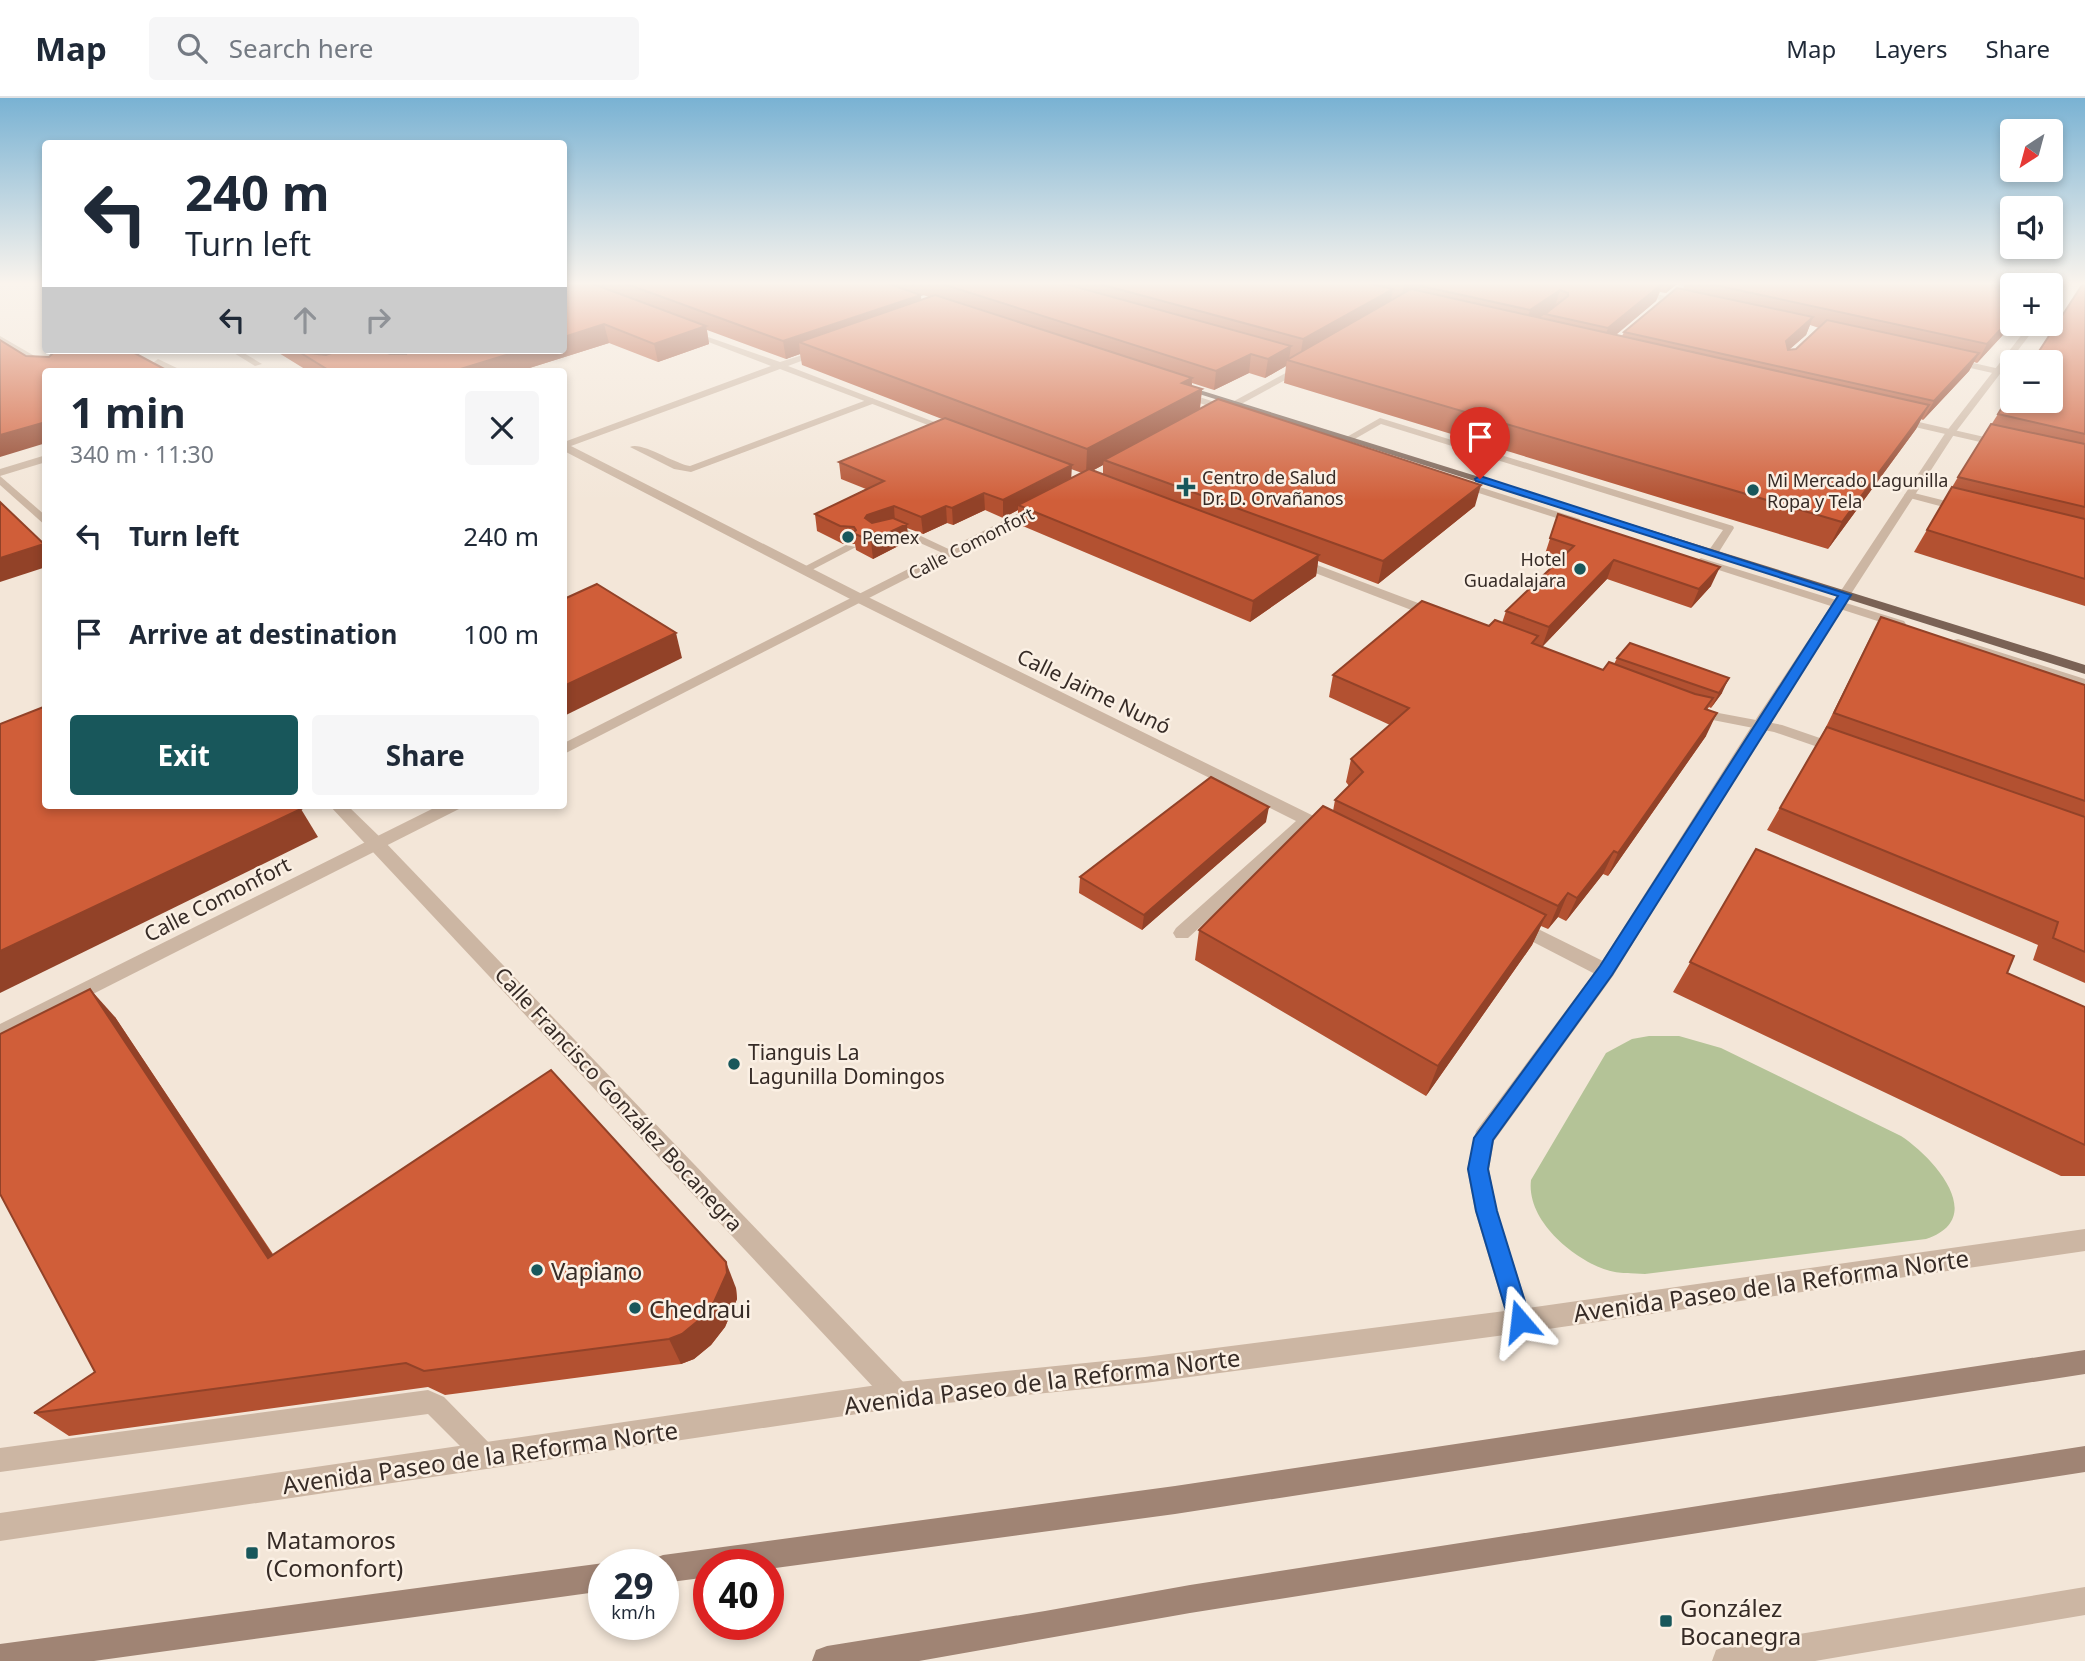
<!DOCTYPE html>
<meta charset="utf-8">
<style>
:root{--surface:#fff;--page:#f6f6f7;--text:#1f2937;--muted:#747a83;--line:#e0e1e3;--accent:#18575b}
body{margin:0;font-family:"Noto Sans",sans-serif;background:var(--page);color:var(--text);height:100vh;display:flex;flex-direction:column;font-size:26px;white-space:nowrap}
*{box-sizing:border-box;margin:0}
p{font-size:23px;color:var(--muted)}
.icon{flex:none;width:38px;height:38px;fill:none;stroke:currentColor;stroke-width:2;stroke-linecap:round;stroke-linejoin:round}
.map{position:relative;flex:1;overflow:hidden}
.drawer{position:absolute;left:42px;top:270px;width:525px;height:441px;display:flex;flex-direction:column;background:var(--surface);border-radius:7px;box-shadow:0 4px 10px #0003}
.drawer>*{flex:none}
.top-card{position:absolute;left:42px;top:42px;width:525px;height:214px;border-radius:7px;box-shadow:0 4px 10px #0003;background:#fff;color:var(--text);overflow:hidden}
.needle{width:46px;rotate:216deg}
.buttons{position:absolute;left:2000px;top:21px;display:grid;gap:14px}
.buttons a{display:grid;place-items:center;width:63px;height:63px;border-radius:7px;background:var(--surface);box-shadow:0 4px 10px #0003;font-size:35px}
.speed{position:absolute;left:588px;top:1451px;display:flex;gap:14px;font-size:35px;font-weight:700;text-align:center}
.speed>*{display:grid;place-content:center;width:91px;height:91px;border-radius:50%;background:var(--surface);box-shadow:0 4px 10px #0003;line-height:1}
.speed small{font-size:18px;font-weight:400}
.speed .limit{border:10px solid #d22;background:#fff;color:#111}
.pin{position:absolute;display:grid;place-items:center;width:60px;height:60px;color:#fff;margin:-72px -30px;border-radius:50% 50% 50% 0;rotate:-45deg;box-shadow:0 0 7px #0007}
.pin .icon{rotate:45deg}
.me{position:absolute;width:77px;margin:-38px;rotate:343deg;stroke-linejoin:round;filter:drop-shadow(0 0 5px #0008)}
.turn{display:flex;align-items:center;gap:24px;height:147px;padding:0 28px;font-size:32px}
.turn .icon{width:91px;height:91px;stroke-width:2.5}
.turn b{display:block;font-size:49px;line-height:60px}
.lanes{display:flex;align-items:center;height:66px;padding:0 28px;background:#0003;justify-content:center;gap:35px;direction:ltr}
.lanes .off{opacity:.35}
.round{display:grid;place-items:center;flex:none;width:74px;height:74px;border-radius:7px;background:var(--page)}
.head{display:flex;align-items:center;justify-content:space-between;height:119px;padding:0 28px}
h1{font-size:42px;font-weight:700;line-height:52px}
.button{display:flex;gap:14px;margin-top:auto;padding:14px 28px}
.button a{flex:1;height:80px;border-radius:7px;background:var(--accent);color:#fff;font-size:28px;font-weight:700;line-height:80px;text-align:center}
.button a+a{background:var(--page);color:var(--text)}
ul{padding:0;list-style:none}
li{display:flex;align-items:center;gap:21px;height:98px;padding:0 28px}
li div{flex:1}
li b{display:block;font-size:26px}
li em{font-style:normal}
header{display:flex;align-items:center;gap:42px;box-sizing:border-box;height:98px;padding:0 35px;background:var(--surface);border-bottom:2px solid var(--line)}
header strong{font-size:33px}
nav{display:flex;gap:38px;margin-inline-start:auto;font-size:24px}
.search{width:490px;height:63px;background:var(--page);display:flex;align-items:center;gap:18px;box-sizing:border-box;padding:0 24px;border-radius:7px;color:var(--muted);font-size:26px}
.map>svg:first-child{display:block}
.green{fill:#b4c397}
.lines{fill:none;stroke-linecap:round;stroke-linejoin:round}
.service{fill:#ccb6a3;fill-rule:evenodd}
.minor{fill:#ccb6a3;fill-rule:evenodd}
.tertiary{fill:#ccb6a3;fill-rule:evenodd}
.secondary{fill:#a08474;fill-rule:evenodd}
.primary{fill:#7a6255;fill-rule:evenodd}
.wall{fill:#b35131;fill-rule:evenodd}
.shaded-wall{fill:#924228}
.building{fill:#d05e39;stroke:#924228;stroke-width:2}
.route{fill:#1a73e8;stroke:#114b97;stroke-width:2}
.poi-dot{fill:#18575b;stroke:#fbf0e4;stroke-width:2.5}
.labels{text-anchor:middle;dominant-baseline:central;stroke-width:5;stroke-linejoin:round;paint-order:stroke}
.far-poi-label{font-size:18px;fill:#362b26;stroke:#fbf0e4;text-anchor:start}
.far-street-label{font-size:18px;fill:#362b26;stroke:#fbf0e4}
.street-label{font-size:21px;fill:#362b26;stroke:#fbf0e4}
.poi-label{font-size:21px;fill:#362b26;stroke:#fbf0e4;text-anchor:start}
.near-poi-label{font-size:24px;fill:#362b26;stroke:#fbf0e4;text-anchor:start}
.near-street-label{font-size:24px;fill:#362b26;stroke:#fbf0e4}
</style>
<header>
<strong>Map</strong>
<div class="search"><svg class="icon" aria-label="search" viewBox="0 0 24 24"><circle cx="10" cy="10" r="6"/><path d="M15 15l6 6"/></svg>Search here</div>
<nav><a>Map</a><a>Layers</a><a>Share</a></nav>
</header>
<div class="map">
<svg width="2085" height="1563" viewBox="0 0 2085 1563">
<rect width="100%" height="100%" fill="#f3e6d8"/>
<!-- green -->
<path class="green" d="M1649 938H1679L1721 950 1901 1038C1933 1059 1989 1120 1926 1141L1645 1176C1632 1175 1619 1176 1607 1172 1573 1161 1526 1122 1531 1082L1606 955 1632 941Z"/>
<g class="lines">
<!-- service -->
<g class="service">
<polygon points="229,252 239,252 262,266 255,268"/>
<polygon points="158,261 179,271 180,273 169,273 155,266 154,264"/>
<polygon points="1181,293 1233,310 1235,312 1227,314 1178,298 1178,294"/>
<path d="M872 300 876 303 875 305 691 374 674 371 630 349C641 343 675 366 690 368Z"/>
<polygon points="1380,320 1733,428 1734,430 1717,457 1713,458 1707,455 1723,432 1381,326 1353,342 1345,340"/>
<polygon points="1461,383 1580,421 1581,423 1572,425 1457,388 1457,384"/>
<polygon points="887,429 906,431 957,455 947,457 900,436 883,434 882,432"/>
<polygon points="846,447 856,449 810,473 800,471"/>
<polygon points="1701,460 1904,523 1906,526 1900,530 1896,529 1697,465 1695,463"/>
<polygon points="1958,541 2085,581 2085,589 1954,548 1954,542"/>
<polygon points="428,1292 444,1299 494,1350 498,1358 494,1366 486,1370 478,1366 428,1316 0,1374 0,1350"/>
</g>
<!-- minor -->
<g class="minor">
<polygon points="1588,184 1605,184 1665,198 1682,184 1692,184 1673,199 1691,205 1687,208 1669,203 1660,209 1656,206 1660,202"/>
<polygon points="685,231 780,264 825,250 825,254 788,268 958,333 949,335 780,271 571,348 866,498 1336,729 1338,733 1336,737 1324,737 1309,729 1188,840 1176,840 1173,835 1176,830 1296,723 856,504 564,353 564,344 771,268 685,235"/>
<polygon points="0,238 57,271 59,273 47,273 0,245"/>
<polygon points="1951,260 2000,271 2002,273 1997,276 1948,265 1948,261"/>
<polygon points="1897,319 2002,343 2007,346 2002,349 1893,324 1893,320"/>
<polygon points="0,378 46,418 46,428 0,387"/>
<polygon points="1910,394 1970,409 1972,411 1966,415 1906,399 1904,397"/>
<polygon points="1296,459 1442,514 1444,517 1442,520 1432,520 1292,466 1292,460"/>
<polygon points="1692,610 1782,627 1846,649 1849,652 1841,657 1774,634 1687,617 1685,614 1687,611"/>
<polygon points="329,707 347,707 383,742 907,1288 911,1297 907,1306 898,1310 889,1306"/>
<polygon points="1518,821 1613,868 1615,873 1613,878 1599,878 1512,833 1509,828 1512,823"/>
</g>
<!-- tertiary -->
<g class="tertiary">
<polygon points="2061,184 2069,184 2051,206 2051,197"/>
<polygon points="2030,226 2038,226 1955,335 1772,618 1613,878 1494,1043 1489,1071 1497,1113 1528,1210 2085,1131 2085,1153 1520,1235 1145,1285 898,1310 0,1443 0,1415 898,1284 1145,1259 1505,1213 1475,1113 1467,1071 1476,1033 1599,868 1758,618 1946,334"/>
<polygon points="1306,264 1311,267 1309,269 1221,317 1212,315"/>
<polygon points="46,357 46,364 0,378 0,371"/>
<polygon points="1037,406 1041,408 1041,412 564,656 564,645"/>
<polygon points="440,707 461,707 459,711 0,943 0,926"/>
<polygon points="2085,1489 2085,1517 1815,1563 1712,1563 1716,1552 1727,1548"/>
</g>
<!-- secondary -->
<g class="secondary">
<polygon points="2085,1252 2085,1276 1175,1416 768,1471 768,1466 709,1466 709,1479 663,1485 663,1466 651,1466 653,1461 663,1457 1175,1388"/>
<polygon points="2085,1348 2085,1374 1190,1515 919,1563 812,1563 816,1552 827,1548 1045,1513 1190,1487"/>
<polygon points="604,1465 608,1466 604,1466 604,1493 94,1563 0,1563 0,1546"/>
</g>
<!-- primary -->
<polygon class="primary" points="1177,285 2085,567 2085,576 1177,289"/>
</g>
<!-- wall -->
<g class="wall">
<path d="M595 184H883L921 202 929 199 884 184H1679L1666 195 1660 194 1656 203 1616 237 1622 238 1624 234 1683 192 1685 184H2051L2048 187H2012L2013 226 1977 265 1974 264 1969 273 1923 322 1921 321 1916 331 1828 451 1284 285 1286 268 1265 280 1249 275 1214 292 1192 285V288L1202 291 1200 311 1475 408 1378 486 1318 463 1316 478 1250 524 1018 426V412L1003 420 985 412 953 427 947 425 923 436 907 430 908 443 873 461 856 452 855 446H843L817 433 815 416 866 391 841 381 839 364 942 321 802 267 800 256 786 261 707 232 709 246 658 264 609 245 520 273H308L274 252H380L386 254 385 252H564L596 187ZM1810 227 1819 230 1796 251 1789 252 1806 237ZM1103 367V377L1092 373ZM1071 371 1082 375 1071 380Z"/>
<polygon points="2085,184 2085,508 1914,454 1958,379 1998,316"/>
<polygon points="1558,416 1711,488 1691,510 1607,481 1542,549 1603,572 1614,566 1617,560 1722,595 1711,610 1709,609 1707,612 1706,638 1608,778 1603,776 1566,823 1558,819 1548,831 1541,828 1532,847 1426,998 1195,862 1199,832 1333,713 1335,702 1349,688 1346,684 1351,661 1390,627 1329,599 1333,577 1502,525 1506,513 1558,464 1544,459"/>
<polygon points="1881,519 2085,587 2085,885 2033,862 2038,847 1767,732 1822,637 1870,540"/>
<polygon points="1266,724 1142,832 1079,795 1080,779"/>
<polygon points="1756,751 2007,875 2085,909 2085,1078 2061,1078 1673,894"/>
<polygon points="115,919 273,1156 736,1190 737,1201 725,1229 711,1247 694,1261 681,1266 445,1297 428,1289 69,1338 34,1315 95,1274"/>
</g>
<!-- shaded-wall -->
<g class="shaded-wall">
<polygon points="1405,184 1431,184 1421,188 1421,190 1401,202"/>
<polygon points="1670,184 1679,184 1666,195"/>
<polygon points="2045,184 2051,184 2048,187 2042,187"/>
<polygon points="1662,186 1656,203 1602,248 1608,230"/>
<polygon points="1393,191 1390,209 1300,260 1303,241"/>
<polygon points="1560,192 1555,209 1525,230 1530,212"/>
<polygon points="921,197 922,214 799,244 800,256 786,261 783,243"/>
<polygon points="1813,219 1806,237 1778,261 1786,243"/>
<polygon points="2012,219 2013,226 1977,265 1987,246"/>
<polygon points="604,226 609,245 520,273 454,273 522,252 564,252 564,239"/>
<polygon points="706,228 709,246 658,264 654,246"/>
<polygon points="1291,248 1289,262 1287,262 1286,268 1265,280 1268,261"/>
<polygon points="314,252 374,252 325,270 307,255"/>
<polygon points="1979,255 1969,273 1923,322 1934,303"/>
<polygon points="1251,256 1249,275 1214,292 1216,273"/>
<polygon points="1192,280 1191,297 1202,291 1199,316 1104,362 1103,367 1086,376 1087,351 1182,285"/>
<polygon points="1929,307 1916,331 1828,451 1842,424"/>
<polygon points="46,324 46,345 0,359 0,337"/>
<polygon points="1072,367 1071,384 1018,407 1018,412 1003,420 1003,402"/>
<polygon points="1481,387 1475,408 1378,486 1383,463"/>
<polygon points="984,395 985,412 953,427 952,410"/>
<polygon points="894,408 895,426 869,435 865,420 867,417"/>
<polygon points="946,408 947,425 923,436 921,419"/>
<polygon points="907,426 908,443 873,461 871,443"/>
<polygon points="44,446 46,449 46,469 0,484 0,460"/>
<polygon points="1319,457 1316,478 1250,524 1253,503"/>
<polygon points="1614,462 1607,481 1542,549 1549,529"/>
<polygon points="1720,469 1711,488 1691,510 1699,491"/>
<polygon points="676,535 682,560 564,618 564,588"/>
<polygon points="1729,580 1722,595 1711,610 1719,595"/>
<polygon points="1717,615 1706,638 1608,778 1618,755"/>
<polygon points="1269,709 1266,724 1142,832 1144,817"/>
<polygon points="301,711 318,739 0,895 0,853"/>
<polygon points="1614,753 1603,776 1566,823 1577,800"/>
<polygon points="1568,795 1558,819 1548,831 1558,808"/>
<polygon points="1546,817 1532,847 1426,998 1438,968"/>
<polygon points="90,891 115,919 292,1186 268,1160"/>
<polygon points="726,1164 736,1190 737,1201 725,1229 711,1247 694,1261 681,1266 669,1241"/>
</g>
<!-- building -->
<g class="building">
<polygon points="564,184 588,184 706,228 654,246 604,226 564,239"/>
<polygon points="621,184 883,184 921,197 783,243"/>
<polygon points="936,184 1058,184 1291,248 1268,261 1251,256 1216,273"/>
<polygon points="1092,184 1363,184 1393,191 1303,241"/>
<polygon points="1428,184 1656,184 1662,186 1608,230 1545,216 1568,198 1568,195 1560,192 1530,212 1421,188"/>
<polygon points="1701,184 2045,184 2042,187 2012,187 2012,219 1987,246"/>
<polygon points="2084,184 2085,184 2085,336 1998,316 2012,293 2012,303 2051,303 2051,264 2032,264"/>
<polygon points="1677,190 1813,219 1786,243 1788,252 1796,251 1827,222 1979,255 1934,303 1624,234"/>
<polygon points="1411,191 1929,307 1842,424 1287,262"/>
<polygon points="935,197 1192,280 1182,285 1202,291 1087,351 799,244"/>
<polygon points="0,242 26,258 49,259 52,256 48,252 129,252 168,273 46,273 46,324 0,337"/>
<polygon points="296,252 314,252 307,255 326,257 340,252 380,252 390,256 406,256 405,252 522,252 454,273 330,273"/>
<polygon points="1218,301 1481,387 1383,463 1104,362"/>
<polygon points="945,320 1072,367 1003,402 984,395 952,410 946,408 921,419 894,408 867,417 865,420 872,425 893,420 907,426 871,443 853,435 856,432 854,429 840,428 815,416 884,383 839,364"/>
<polygon points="1991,326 2085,346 2085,409 1958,379"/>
<polygon points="1089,371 1319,457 1253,503 1018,407"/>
<polygon points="1952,389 2085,421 2085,481 1927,432"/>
<polygon points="0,404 44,446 0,460"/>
<polygon points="1558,416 1720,469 1699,491 1614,462 1549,529 1506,513 1574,448 1550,440"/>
<polygon points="597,486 676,535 564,588 564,501"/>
<polygon points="1422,503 1489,528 1495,522 1538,538 1532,545 1603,572 1609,564 1695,596 1713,600 1705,611 1717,615 1618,755 1614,753 1577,800 1568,795 1558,808 1335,702 1363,674 1351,661 1409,610 1333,577"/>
<polygon points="1881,519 2085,587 2085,703 1834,615"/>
<polygon points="1630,545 1729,580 1719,595 1617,560"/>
<polygon points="46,608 46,707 297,707 301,711 0,853 0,626"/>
<polygon points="1827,629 2085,719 2085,854 2053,840 2058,824 1780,710"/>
<polygon points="1211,679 1269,709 1144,817 1080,779"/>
<polygon points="1323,708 1546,817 1438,968 1199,832"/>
<polygon points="1756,751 2014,858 2007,875 2085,909 2085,1047 1690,864"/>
<polygon points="90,891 268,1160 551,972 726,1164 727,1175 714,1204 699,1222 682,1236 669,1241 424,1273 406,1265 34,1315 95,1274 0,1096 0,936"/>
</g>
<!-- sky -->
<linearGradient id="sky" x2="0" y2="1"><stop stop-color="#79b2d3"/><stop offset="0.46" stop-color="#faf4ed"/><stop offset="1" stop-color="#faf4ed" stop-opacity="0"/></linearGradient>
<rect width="2085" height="403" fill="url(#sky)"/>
<!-- route -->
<polygon class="route" points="1480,378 1851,497 1612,877 1493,1042 1488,1071 1497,1113 1531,1223 1528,1231 1520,1234 1512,1231 1509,1223 1476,1113 1468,1071 1474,1040 1600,868 1838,498 1476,383 1475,381"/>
<!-- markers -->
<g class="poi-dot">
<path d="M1182.5 378.5h7v7h7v7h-7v7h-7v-7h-7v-7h7z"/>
<circle cx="1753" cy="392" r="7"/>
<circle cx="848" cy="439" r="7"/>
<circle cx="1580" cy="471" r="7"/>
<circle cx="734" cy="966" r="7"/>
<circle cx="537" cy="1172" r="7"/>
<circle cx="635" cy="1210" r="7"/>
<rect x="245" y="1448" width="14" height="14" rx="3.5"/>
<rect x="1659" y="1516" width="14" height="14" rx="3.5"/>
</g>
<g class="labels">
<!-- far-poi labels -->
<g class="far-poi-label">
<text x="1202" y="379">Centro de Salud<tspan x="1202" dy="21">Dr. D. Orvañanos</tspan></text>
<text x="1767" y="382">Mi Mercado Lagunilla<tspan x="1767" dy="21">Ropa y Tela</tspan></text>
<text x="862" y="439">Pemex</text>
<text x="1566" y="461" text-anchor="end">Hotel<tspan x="1566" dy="21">Guadalajara</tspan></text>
</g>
<!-- far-street labels -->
<g class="far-street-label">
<text transform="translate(971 445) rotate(-27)">Calle Comonfort</text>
</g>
<!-- street labels -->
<g class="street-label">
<text transform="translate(1094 593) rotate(26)">Calle Jaime Nunó</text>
<text transform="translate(217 801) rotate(-27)">Calle Comonfort</text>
<text transform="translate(619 1001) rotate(47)">Calle Francisco González Bocanegra</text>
</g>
<!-- poi labels -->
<g class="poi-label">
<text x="748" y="954">Tianguis La<tspan x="748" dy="24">Lagunilla Domingos</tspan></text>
</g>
<!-- near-poi labels -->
<g class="near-poi-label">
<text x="551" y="1172">Vapiano</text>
<text x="649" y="1210">Chedraui</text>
<text x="266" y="1441">Matamoros<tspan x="266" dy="28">(Comonfort)</tspan></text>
<text x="1680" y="1509">González<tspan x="1680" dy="28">Bocanegra</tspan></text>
</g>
<!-- near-street labels -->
<g class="near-street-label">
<text transform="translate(1771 1187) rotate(-8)">Avenida Paseo de la Reforma Norte</text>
<text transform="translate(1042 1283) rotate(-7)">Avenida Paseo de la Reforma Norte</text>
<text transform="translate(480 1359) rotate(-8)">Avenida Paseo de la Reforma Norte</text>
</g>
</g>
</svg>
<div class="buttons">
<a><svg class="needle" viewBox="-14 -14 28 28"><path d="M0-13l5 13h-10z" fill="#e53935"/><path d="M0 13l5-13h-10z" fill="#747a83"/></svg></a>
<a><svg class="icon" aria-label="sound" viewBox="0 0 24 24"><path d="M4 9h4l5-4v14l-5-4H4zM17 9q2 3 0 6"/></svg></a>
<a>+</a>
<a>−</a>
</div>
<div class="speed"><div>29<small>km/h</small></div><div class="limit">40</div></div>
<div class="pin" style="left:1480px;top:381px;background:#d93025"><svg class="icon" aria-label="arrive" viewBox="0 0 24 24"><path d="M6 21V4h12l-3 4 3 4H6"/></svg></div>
<svg class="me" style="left:1520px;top:1223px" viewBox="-20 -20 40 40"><path d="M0-17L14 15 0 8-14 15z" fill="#1a73e8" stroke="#fff" stroke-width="4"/></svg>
<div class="top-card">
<div class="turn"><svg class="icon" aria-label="left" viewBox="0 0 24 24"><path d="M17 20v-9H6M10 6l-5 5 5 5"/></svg><div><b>240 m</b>Turn left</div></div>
<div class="lanes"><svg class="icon" aria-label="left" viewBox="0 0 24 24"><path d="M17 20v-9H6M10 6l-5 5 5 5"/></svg><svg class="icon off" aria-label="ahead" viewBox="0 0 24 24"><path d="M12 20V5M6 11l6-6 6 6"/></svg><svg class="icon off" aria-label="right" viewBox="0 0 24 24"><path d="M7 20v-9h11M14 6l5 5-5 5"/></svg></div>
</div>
<section class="drawer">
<div class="head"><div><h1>1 min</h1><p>340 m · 11:30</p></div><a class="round"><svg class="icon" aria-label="close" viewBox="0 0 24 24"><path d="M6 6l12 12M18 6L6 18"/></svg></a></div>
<ul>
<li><svg class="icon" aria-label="left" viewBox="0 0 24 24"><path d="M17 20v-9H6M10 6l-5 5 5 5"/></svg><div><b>Turn left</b></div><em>240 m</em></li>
<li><svg class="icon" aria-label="arrive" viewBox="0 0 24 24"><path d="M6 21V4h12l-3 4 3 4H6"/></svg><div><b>Arrive at destination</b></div><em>100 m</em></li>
</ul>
<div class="button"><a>Exit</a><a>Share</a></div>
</section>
</div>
